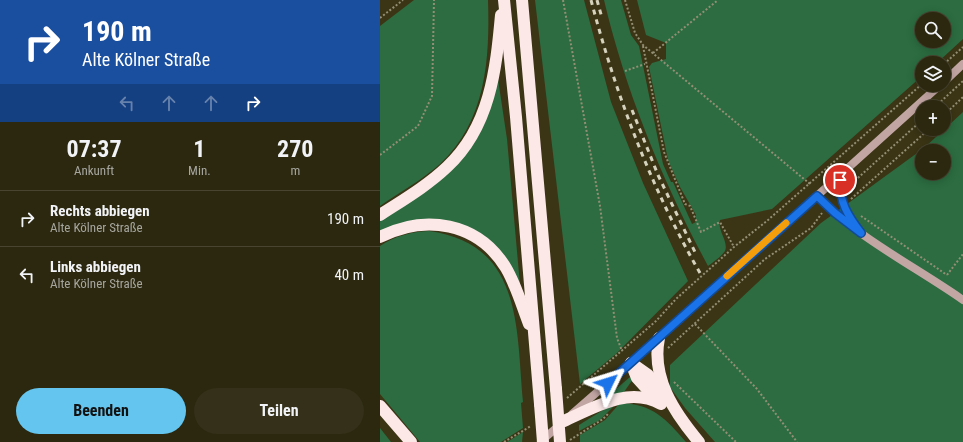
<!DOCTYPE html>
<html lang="de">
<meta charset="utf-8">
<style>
:root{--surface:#2c2810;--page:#343019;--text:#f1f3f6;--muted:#a6a69f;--line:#484430;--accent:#64c5ee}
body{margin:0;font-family:"Roboto Condensed",sans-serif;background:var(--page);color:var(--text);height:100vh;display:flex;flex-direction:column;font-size:15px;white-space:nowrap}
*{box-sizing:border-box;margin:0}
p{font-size:13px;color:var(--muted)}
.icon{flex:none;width:22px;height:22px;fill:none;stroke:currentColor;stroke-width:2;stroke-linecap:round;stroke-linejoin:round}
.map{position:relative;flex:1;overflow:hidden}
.panel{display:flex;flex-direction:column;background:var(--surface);width:380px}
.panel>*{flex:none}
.guide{background:#1a4fa0;color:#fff;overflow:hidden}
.controls{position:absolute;left:535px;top:12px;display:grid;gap:8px}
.controls a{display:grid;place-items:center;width:36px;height:36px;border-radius:50%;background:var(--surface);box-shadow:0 2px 10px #0003,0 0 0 1px var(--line);font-size:20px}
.pin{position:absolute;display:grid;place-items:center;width:34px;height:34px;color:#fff;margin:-17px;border:2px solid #fff;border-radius:50%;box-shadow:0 1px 4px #0007}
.me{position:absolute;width:44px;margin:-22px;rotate:49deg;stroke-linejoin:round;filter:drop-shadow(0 0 3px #0008)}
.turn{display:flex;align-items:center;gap:14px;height:84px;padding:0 16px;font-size:18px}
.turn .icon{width:52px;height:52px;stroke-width:2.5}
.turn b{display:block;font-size:28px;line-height:34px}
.lanes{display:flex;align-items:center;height:38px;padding:0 16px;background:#0003;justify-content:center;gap:20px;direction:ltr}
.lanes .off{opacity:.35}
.eta{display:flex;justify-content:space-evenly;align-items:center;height:68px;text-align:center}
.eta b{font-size:24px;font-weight:700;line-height:28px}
.button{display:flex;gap:8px;margin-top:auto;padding:8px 16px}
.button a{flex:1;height:46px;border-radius:24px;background:var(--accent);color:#111;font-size:16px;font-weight:700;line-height:46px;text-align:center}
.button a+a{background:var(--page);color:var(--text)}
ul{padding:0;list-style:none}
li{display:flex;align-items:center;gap:12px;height:56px;padding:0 16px;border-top:1px solid var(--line)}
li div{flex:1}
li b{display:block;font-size:15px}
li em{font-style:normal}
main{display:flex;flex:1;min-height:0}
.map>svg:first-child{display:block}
.green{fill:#2c6c40;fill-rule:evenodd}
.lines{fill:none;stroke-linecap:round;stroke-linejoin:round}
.path{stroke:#938f75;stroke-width:2;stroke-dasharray:2 2;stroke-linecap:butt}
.secondary{stroke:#c2a6a4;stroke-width:8}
.highway{stroke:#fbe8e7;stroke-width:12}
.rail{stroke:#d5d2bd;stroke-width:3;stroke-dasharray:5 5;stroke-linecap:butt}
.highway-bridge{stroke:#fbe8e7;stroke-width:12}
.route-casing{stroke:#114b97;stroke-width:10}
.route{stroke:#1a73e8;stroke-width:7}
.slow{stroke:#f59e0b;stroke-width:7}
</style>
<main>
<section class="panel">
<div class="guide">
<div class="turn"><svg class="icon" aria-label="right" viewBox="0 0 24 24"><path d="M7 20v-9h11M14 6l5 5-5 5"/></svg><div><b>190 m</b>Alte Kölner Straße</div></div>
<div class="lanes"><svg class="icon off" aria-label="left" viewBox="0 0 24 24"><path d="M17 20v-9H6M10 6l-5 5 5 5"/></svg><svg class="icon off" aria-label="ahead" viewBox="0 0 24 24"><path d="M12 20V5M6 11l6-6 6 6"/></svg><svg class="icon off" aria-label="ahead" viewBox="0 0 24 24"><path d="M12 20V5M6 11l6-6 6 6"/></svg><svg class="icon" aria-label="right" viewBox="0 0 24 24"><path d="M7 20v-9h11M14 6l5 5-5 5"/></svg></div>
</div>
<div class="eta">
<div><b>07:37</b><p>Ankunft</p></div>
<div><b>1</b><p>Min.</p></div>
<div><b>270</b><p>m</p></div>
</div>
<ul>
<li><svg class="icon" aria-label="right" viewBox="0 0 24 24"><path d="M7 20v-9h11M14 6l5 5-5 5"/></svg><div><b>Rechts abbiegen</b><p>Alte Kölner Straße</p></div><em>190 m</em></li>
<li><svg class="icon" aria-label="left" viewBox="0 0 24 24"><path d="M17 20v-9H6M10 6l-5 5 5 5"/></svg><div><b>Links abbiegen</b><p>Alte Kölner Straße</p></div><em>40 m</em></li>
</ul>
<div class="button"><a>Beenden</a><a>Teilen</a></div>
</section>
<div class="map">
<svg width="583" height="442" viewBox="0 0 583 442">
<rect width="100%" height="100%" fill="#3b3515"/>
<!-- green -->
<g class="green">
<path d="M34 0H108C110 59 106 121 60 164 42 180 20 192 0 206V26Z"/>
<polygon points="155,0 204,0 231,102 263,183 308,281 237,353 200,384"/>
<path d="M224 0H241L251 35 259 46 283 164 291 182H293L312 224 316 222V215L300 187 288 160 269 67 272 63 286 59V43L266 35 257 0H583V39L557 63H542V76L392 209 340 220C337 230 349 242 345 251 341 257 333 262 328 266 283 182 246 93 224 0ZM542 19H564V41H542Z"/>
<polygon points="118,79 127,139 140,285 82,226 0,233 0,220 71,170"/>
<path d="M583 112V442H335L305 408 290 387V365L441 223 544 148ZM542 151H564V173H542Z"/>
<path d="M49 231C143 244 136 328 143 402L141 403 143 428 121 442H40L0 394V246C15 236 31 232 49 231Z"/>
<polygon points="250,377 253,379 244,392 230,396 229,395"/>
<path d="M240 403C273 404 286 419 306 442H200V435L225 420Z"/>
<polygon points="228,407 233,407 220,420 199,431 199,425"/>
<polygon points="0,428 11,442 0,442"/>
<polygon points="143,432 142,442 127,442"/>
</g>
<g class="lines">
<!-- path -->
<g class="path">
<polyline points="183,0 220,206 237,338 242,351"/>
<polyline points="245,0 255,33 263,45 430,184"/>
<polyline points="0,18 23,0"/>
<polyline points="263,46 284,152 305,204 310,206 321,232 340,222 354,247"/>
<polyline points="273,53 338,0"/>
<polyline points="564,64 583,47"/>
<polyline points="245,71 265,64"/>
<polyline points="555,107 583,81"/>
<polyline points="564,115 583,97"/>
<polyline points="0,155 38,126 52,96 54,0"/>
<polyline points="469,186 542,120"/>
<polyline points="471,199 549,129"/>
<polyline points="481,216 567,275"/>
<polyline points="567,275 583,254"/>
<polyline points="315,324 377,389 417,442"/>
<polyline points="288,348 385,259 431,228 442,213"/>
<polyline points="294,382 356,442"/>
<polyline points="187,398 276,321 296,299 354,247 388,220 542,84"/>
<polyline points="190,440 223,419 229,413"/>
<polyline points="124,442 151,426"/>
</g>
<!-- secondary -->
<g class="secondary">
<polyline points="564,82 583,64"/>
<path d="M461 174C458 194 463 209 475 225"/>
<path d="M437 196C476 237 536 267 583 300"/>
<polyline points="192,414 279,338 560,85"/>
<polyline points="161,441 181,424"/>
</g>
<!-- highway -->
<g class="highway">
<polyline points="124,0 136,117 160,404"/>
<polyline points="142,0 176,389"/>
<path d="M0 215C23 200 47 186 67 167 110 127 116 70 121 15"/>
<path d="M0 237C45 214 98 222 126 268 136 285 142 306 149 324"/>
<path d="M279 338C271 378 294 412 319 442"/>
<polyline points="251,363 257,378 278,401"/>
<polyline points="251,363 268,375 283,392"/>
<polyline points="0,406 31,442"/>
<path d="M184 421C215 407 249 386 281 404"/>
</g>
<!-- rail -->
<g class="rail">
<path d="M211 0C236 95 271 188 320 273"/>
<polyline points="217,0 222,18"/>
<polyline points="252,110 278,175 315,252"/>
</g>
<!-- highway-bridge -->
<g class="highway-bridge">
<polyline points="176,389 180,442"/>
<polyline points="160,404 163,442"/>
</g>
</g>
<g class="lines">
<!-- route casing -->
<g class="route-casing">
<path id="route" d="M228 383 437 196 455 213 481 233C468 216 459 202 460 180"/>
</g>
<!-- route -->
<use href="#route" class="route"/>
<!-- slow -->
<polyline class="slow" points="347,276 406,223"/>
</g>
</svg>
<div class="controls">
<a><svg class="icon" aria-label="search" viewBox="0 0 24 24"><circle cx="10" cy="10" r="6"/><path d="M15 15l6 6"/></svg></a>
<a><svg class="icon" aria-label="layers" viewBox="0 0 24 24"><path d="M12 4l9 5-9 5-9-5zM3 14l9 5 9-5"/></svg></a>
<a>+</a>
<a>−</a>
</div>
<div class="pin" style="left:460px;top:180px;background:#d93025"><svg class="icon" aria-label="arrive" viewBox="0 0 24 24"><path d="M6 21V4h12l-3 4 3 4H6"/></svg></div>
<svg class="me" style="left:228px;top:383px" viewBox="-20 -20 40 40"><path d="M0-17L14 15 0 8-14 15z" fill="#1a73e8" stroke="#fff" stroke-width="4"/></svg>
</div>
</main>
